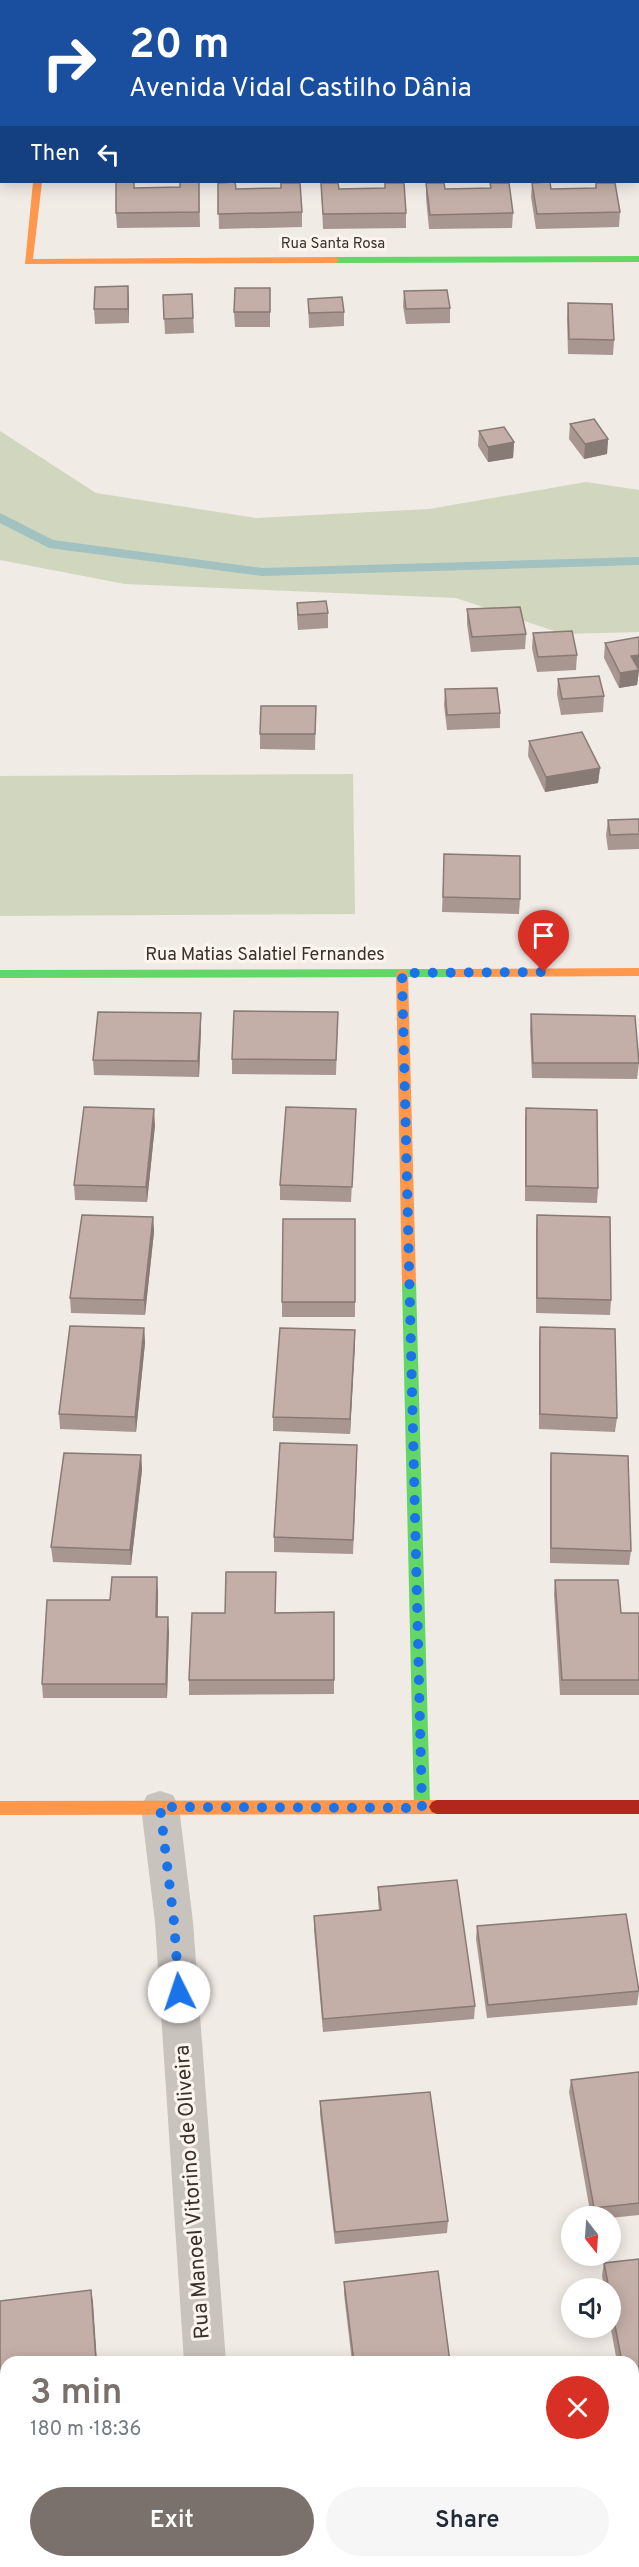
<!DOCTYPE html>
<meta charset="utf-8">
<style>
:root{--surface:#fff;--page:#f6f6f7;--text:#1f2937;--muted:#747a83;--accent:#7a716c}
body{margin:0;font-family:Overpass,sans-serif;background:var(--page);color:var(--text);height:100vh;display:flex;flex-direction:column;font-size:22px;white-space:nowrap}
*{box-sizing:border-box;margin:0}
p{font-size:20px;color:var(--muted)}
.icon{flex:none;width:33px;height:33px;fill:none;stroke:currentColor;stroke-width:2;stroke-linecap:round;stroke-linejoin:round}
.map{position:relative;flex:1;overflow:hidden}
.side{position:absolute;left:0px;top:2356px;width:639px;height:212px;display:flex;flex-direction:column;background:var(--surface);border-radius:18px 18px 0 0;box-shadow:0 3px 15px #0003}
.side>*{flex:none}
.hud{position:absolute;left:0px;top:0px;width:639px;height:183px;box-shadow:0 3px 15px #0003;background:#1a4fa0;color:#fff;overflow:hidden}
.needle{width:39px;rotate:163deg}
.buttons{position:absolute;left:561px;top:2206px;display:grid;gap:12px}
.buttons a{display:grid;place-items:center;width:60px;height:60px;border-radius:50%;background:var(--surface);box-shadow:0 3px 15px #0003;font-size:30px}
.pin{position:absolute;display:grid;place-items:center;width:51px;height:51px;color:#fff;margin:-62px -26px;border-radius:50% 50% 50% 0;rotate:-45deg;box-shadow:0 0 6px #0007}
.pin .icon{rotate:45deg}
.me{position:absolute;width:66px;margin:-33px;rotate:356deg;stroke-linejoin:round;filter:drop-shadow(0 0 4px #0008)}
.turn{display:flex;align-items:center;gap:21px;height:126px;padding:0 30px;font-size:27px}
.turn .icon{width:78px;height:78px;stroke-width:2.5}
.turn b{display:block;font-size:42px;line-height:51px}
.then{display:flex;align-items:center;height:57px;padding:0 30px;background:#0003;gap:12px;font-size:22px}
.round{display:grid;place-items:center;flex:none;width:63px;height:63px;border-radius:32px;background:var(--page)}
.head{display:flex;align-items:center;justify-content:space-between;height:102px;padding:0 30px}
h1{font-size:36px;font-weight:600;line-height:45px;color:var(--accent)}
.cta{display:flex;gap:12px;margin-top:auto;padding:12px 30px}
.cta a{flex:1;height:69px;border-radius:36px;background:var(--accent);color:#fff;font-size:24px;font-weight:600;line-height:69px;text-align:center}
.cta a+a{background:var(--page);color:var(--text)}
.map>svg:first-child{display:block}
.green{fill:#d1d6bf}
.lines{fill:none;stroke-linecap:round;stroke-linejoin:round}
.stream{fill:#a1c2c1;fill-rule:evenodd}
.street{fill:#c9c3be;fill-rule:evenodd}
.fast{fill:#63d668;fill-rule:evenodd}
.slow{fill:#ff974d;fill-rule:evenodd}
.jam{fill:#b3261e;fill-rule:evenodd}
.wall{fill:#a89690}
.shaded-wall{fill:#887a75}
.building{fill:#c3afa7;stroke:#887a75;stroke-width:1.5}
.route{stroke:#1a73e8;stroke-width:10;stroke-dasharray:0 18}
.labels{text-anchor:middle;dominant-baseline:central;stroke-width:6;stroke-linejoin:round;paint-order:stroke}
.far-street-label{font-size:15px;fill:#3b302b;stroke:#fbf5ee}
.street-label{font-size:18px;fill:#3b302b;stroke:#fbf5ee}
.near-street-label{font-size:21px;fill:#3b302b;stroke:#fbf5ee}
</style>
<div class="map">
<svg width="639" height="2567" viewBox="0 0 639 2567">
<rect width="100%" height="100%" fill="#f0ebe5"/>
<!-- green -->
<g class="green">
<polygon points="0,431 96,493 256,518 429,509 586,482 639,490 639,632 563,634 456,598 125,584 0,560"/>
<polygon points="353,774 355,914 0,916 0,776"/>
</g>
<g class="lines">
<!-- stream -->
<polygon class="stream" points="0,513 53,540 262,568 639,557 639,565 262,576 49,548 0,523"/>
<!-- street -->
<g class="street">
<polygon points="46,0 68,0 46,2"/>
<polygon points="639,83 639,97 638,97 638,84"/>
<polygon points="160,1791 173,1795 179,1807 193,1922 226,2362 184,2362 155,1922 141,1807 147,1795"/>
<rect x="197" y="2562" width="44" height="5"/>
</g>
<!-- fast -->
<g class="fast">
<polygon points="639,256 639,262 335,263 330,260 335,257"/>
<polygon points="450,969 456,973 450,977 0,978 0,970"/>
<polygon points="409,1278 416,1283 430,1807 427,1812 422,1814 417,1812 414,1807 402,1283"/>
</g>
<!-- slow -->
<g class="slow">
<polygon points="33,182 42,182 33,259 335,257 340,260 335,263 25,264"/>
<polygon points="639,968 639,976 450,977 444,973 450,969"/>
<polygon points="402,969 408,973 416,1283 409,1288 402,1283 396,973"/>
<polygon points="437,1800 442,1802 445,1807 442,1812 437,1814 0,1815 0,1801"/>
</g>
<!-- jam -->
<polygon class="jam" points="437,1800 639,1800 639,1814 437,1814 432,1812 429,1807 432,1802"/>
</g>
<!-- wall -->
<g class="wall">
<polygon points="0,0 8,0 9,2 2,2 1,23 2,25 2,45 0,45"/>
<rect x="229" y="0" width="11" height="2"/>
<rect x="288" y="0" width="15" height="1"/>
<polygon points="326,0 346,0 326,1"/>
<polygon points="199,182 200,227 117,228 116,213 135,188 180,187"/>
<polygon points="218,183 302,212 302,227 219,229"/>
<polygon points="321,183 339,189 384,188 406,213 406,228 323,229"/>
<polygon points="426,183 445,189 490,188 490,183 513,213 512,228 429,229 426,198"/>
<polygon points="532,183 551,189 595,188 596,183 620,212 619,227 536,229 531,197"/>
<polygon points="128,286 129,323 95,324 94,309"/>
<polygon points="404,291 450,308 450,323 406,324 403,306"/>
<polygon points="192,294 194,333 165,334 163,295"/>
<polygon points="308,299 344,312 344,326 309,328"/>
<polygon points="270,303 270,327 235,327 234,312"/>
<polygon points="568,303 614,340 613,355 568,354 567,318"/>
<polygon points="570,424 608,439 607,454 584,459 569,439"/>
<polygon points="479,431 514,442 513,458 488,462 478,446"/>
<polygon points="297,603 328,613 328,628 298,630 297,618"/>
<polygon points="467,609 526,634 525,649 471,652 467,624"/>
<polygon points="533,633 577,655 576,670 537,672 532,648"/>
<polygon points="639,637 639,670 637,685 619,688 604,658 605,643"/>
<polygon points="558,679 604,696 603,712 561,715 557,694"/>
<polygon points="445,689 500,713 500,728 447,730 444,705"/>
<polygon points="316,706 315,750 260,749 260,734"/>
<polygon points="529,741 600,768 598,783 545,792 528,756"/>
<polygon points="639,819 639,849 608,850 606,835 608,820"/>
<polygon points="444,854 520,899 519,914 442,912"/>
<polygon points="338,1012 336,1075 232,1074 232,1059"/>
<polygon points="201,1013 201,1028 199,1077 94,1075 93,1060"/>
<polygon points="531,1014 639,1063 637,1079 532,1078 530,1030"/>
<polygon points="526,1108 598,1188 597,1203 525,1201 525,1123"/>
<polygon points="356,1109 351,1202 280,1200 280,1185"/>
<polygon points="155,1125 147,1202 75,1200 74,1185"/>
<polygon points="537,1215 611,1300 610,1315 536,1313 536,1230"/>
<polygon points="153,1217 154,1232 145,1315 71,1313 70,1298"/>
<polygon points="355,1219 355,1317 282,1317 282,1302"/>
<polygon points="540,1327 617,1418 615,1432 539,1429 539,1342"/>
<polygon points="144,1328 145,1343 136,1432 60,1429 59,1414"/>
<polygon points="355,1330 350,1434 273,1431 273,1417"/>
<polygon points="551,1453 631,1551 629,1565 550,1563 550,1468"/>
<polygon points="141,1455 142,1470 131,1565 53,1562 51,1547"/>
<polygon points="357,1460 353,1554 274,1552 274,1537"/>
<polygon points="555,1580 621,1613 639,1613 639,1695 560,1695 554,1594"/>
<polygon points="158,1591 158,1617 169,1631 167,1698 43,1698 42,1684 110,1600"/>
<polygon points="334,1612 334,1694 189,1695 189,1680 225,1613"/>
<polygon points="378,1887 475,2006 474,2019 323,2032 314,1930 314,1916 379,1910 378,1900"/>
<polygon points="477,1926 639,1991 637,2005 487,2018 476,1939"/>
<polygon points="639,2072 639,2215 610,2218 610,2217 591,2217 569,2092 571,2080"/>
<polygon points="320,2101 448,2221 447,2233 335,2244 320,2114"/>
<polygon points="639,2259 639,2412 633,2413 633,2362 617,2362 610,2324 610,2289 604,2289 602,2275 604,2263"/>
<polygon points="344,2282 450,2362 352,2362 344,2294"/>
<polygon points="637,2455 639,2455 639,2488 635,2467"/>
</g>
<!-- shaded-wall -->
<g class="shaded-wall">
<polygon points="134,0 153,0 138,2 134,2"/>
<polygon points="0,2 1,16 0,28"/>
<polygon points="128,286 129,301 129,323 128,309"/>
<polygon points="608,439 607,454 584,459 585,444"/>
<polygon points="514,442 513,458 488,462 488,447"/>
<polygon points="639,655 639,670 630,671 631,656"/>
<polygon points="639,670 637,685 619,688 620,673"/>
<polygon points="600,768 598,783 545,792 546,777"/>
<polygon points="201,1013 201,1028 199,1077 198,1061"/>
<polygon points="154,1109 155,1125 147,1202 146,1187"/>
<polygon points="153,1217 154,1232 145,1315 144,1300"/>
<polygon points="144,1328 145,1343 136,1432 135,1417"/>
<polygon points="355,1330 355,1345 350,1434 350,1419"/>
<polygon points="141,1455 142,1470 131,1565 130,1550"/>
<polygon points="157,1577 158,1591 157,1631 156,1617"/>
<polygon points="168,1617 169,1631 167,1698 166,1684"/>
<polygon points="91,2290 93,2302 97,2362 96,2362"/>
</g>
<!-- building -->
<g class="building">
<polygon points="0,0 7,0 7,2 2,2 0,4"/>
<polygon points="116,182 134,182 134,188 180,187 180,182 199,182 199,212 116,213"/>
<polygon points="235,182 236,189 281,188 281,183 300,183 302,212 218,214 218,183"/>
<polygon points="550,182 551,189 596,188 596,183 615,183 620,212 537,214 532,183"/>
<polygon points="321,183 338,183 339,189 385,188 385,183 404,183 406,213 323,214"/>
<polygon points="426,183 444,183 445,189 491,188 490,183 509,183 513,213 430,215"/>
<polygon points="128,286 128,309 94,309 95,287"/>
<polygon points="235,288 270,288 270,312 234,312"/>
<polygon points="447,290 450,308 406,309 404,291"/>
<polygon points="192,294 193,318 164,319 163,295"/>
<polygon points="342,297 344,312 309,313 308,299"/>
<polygon points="568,303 612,304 614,340 569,339"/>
<polygon points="594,419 608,439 585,444 570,424"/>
<polygon points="504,427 514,442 488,447 479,431"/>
<polygon points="326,601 328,613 298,615 297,603"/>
<polygon points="520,607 526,634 472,637 467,609"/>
<polygon points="572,631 577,655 538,657 533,633"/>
<polygon points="639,637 639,655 631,656 639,670 620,673 605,643"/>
<polygon points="599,676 604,696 562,699 558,679"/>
<polygon points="497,688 500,713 447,715 445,689"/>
<polygon points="261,706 316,706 315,734 260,734"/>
<polygon points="582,732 600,768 546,777 529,741"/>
<polygon points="639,819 639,834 610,835 608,820"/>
<polygon points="444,854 520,856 520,899 443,897"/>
<polygon points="234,1011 338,1012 336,1060 232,1059"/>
<polygon points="98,1012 201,1013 198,1061 93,1060"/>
<polygon points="531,1014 635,1016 639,1063 533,1063"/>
<polygon points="84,1107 154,1109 146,1187 74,1185"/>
<polygon points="286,1107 356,1109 352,1187 280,1185"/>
<polygon points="526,1108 597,1110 598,1188 526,1186"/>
<polygon points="82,1215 153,1217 144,1300 70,1298"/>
<polygon points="537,1215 610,1217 611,1300 537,1298"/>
<polygon points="283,1219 355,1219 355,1302 282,1302"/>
<polygon points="70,1326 144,1328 135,1417 59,1414"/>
<polygon points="540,1327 615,1329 617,1418 540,1414"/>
<polygon points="280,1328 355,1330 350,1419 273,1417"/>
<polygon points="280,1443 357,1445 353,1540 274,1537"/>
<polygon points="64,1453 141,1455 130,1550 51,1547"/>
<polygon points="551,1453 628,1456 631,1551 551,1548"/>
<polygon points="226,1572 276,1572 275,1613 334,1612 334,1680 189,1680 192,1613 225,1613"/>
<polygon points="112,1577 157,1577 156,1617 168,1617 166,1684 42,1684 47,1600 110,1600"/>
<polygon points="555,1580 618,1580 621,1613 639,1613 639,1680 562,1680"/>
<polygon points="457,1880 475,2006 323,2019 314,1916 381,1910 378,1887"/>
<polygon points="626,1914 639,1991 488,2005 477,1926"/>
<polygon points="639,2072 639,2203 594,2208 571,2080"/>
<polygon points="430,2092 448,2221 335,2232 320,2101"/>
<polygon points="639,2259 639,2401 633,2402 633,2362 622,2362 610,2300 610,2289 609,2289 604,2263"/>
<polygon points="438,2271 450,2362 354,2362 344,2282"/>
<polygon points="91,2290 96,2362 6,2362 6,2562 110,2562 110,2565 95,2567 0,2567 0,2301"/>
<polygon points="373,2562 473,2562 474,2567 374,2567"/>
</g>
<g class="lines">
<!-- route -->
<polyline class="route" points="179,1992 174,1922 160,1807 422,1808 402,973 544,972"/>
</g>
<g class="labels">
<!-- far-street labels -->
<g class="far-street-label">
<text x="333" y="244">Rua Santa Rosa</text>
</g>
<!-- street labels -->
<g class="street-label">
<text x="265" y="955">Rua Matias Salatiel Fernandes</text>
</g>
<!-- near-street labels -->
<g class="near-street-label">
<text transform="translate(193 2192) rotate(-94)">Rua Manoel Vitorino de Oliveira</text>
</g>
</g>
</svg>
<div class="buttons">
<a><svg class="needle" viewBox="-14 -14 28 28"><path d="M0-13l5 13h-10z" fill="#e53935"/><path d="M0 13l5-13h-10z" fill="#747a83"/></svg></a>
<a><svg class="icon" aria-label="sound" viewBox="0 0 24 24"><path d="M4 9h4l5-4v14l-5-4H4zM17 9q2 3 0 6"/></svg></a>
</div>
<div class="pin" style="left:544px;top:972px;background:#d93025"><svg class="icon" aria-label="arrive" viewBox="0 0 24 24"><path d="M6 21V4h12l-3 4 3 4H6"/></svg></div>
<svg class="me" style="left:179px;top:1992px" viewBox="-20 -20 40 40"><circle r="19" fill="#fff"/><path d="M0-13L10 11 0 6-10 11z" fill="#1a73e8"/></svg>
<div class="hud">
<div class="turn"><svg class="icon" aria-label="right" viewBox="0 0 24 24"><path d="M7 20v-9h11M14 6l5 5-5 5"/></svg><div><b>20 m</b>Avenida Vidal Castilho Dânia</div></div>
<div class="then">Then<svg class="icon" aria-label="left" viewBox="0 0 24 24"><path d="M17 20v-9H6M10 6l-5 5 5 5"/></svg></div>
</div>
<section class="side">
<div class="head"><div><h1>3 min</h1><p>180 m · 18:36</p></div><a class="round" style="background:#d93025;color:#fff"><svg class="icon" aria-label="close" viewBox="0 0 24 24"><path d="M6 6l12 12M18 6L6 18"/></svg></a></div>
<div class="cta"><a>Exit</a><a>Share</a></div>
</section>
</div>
